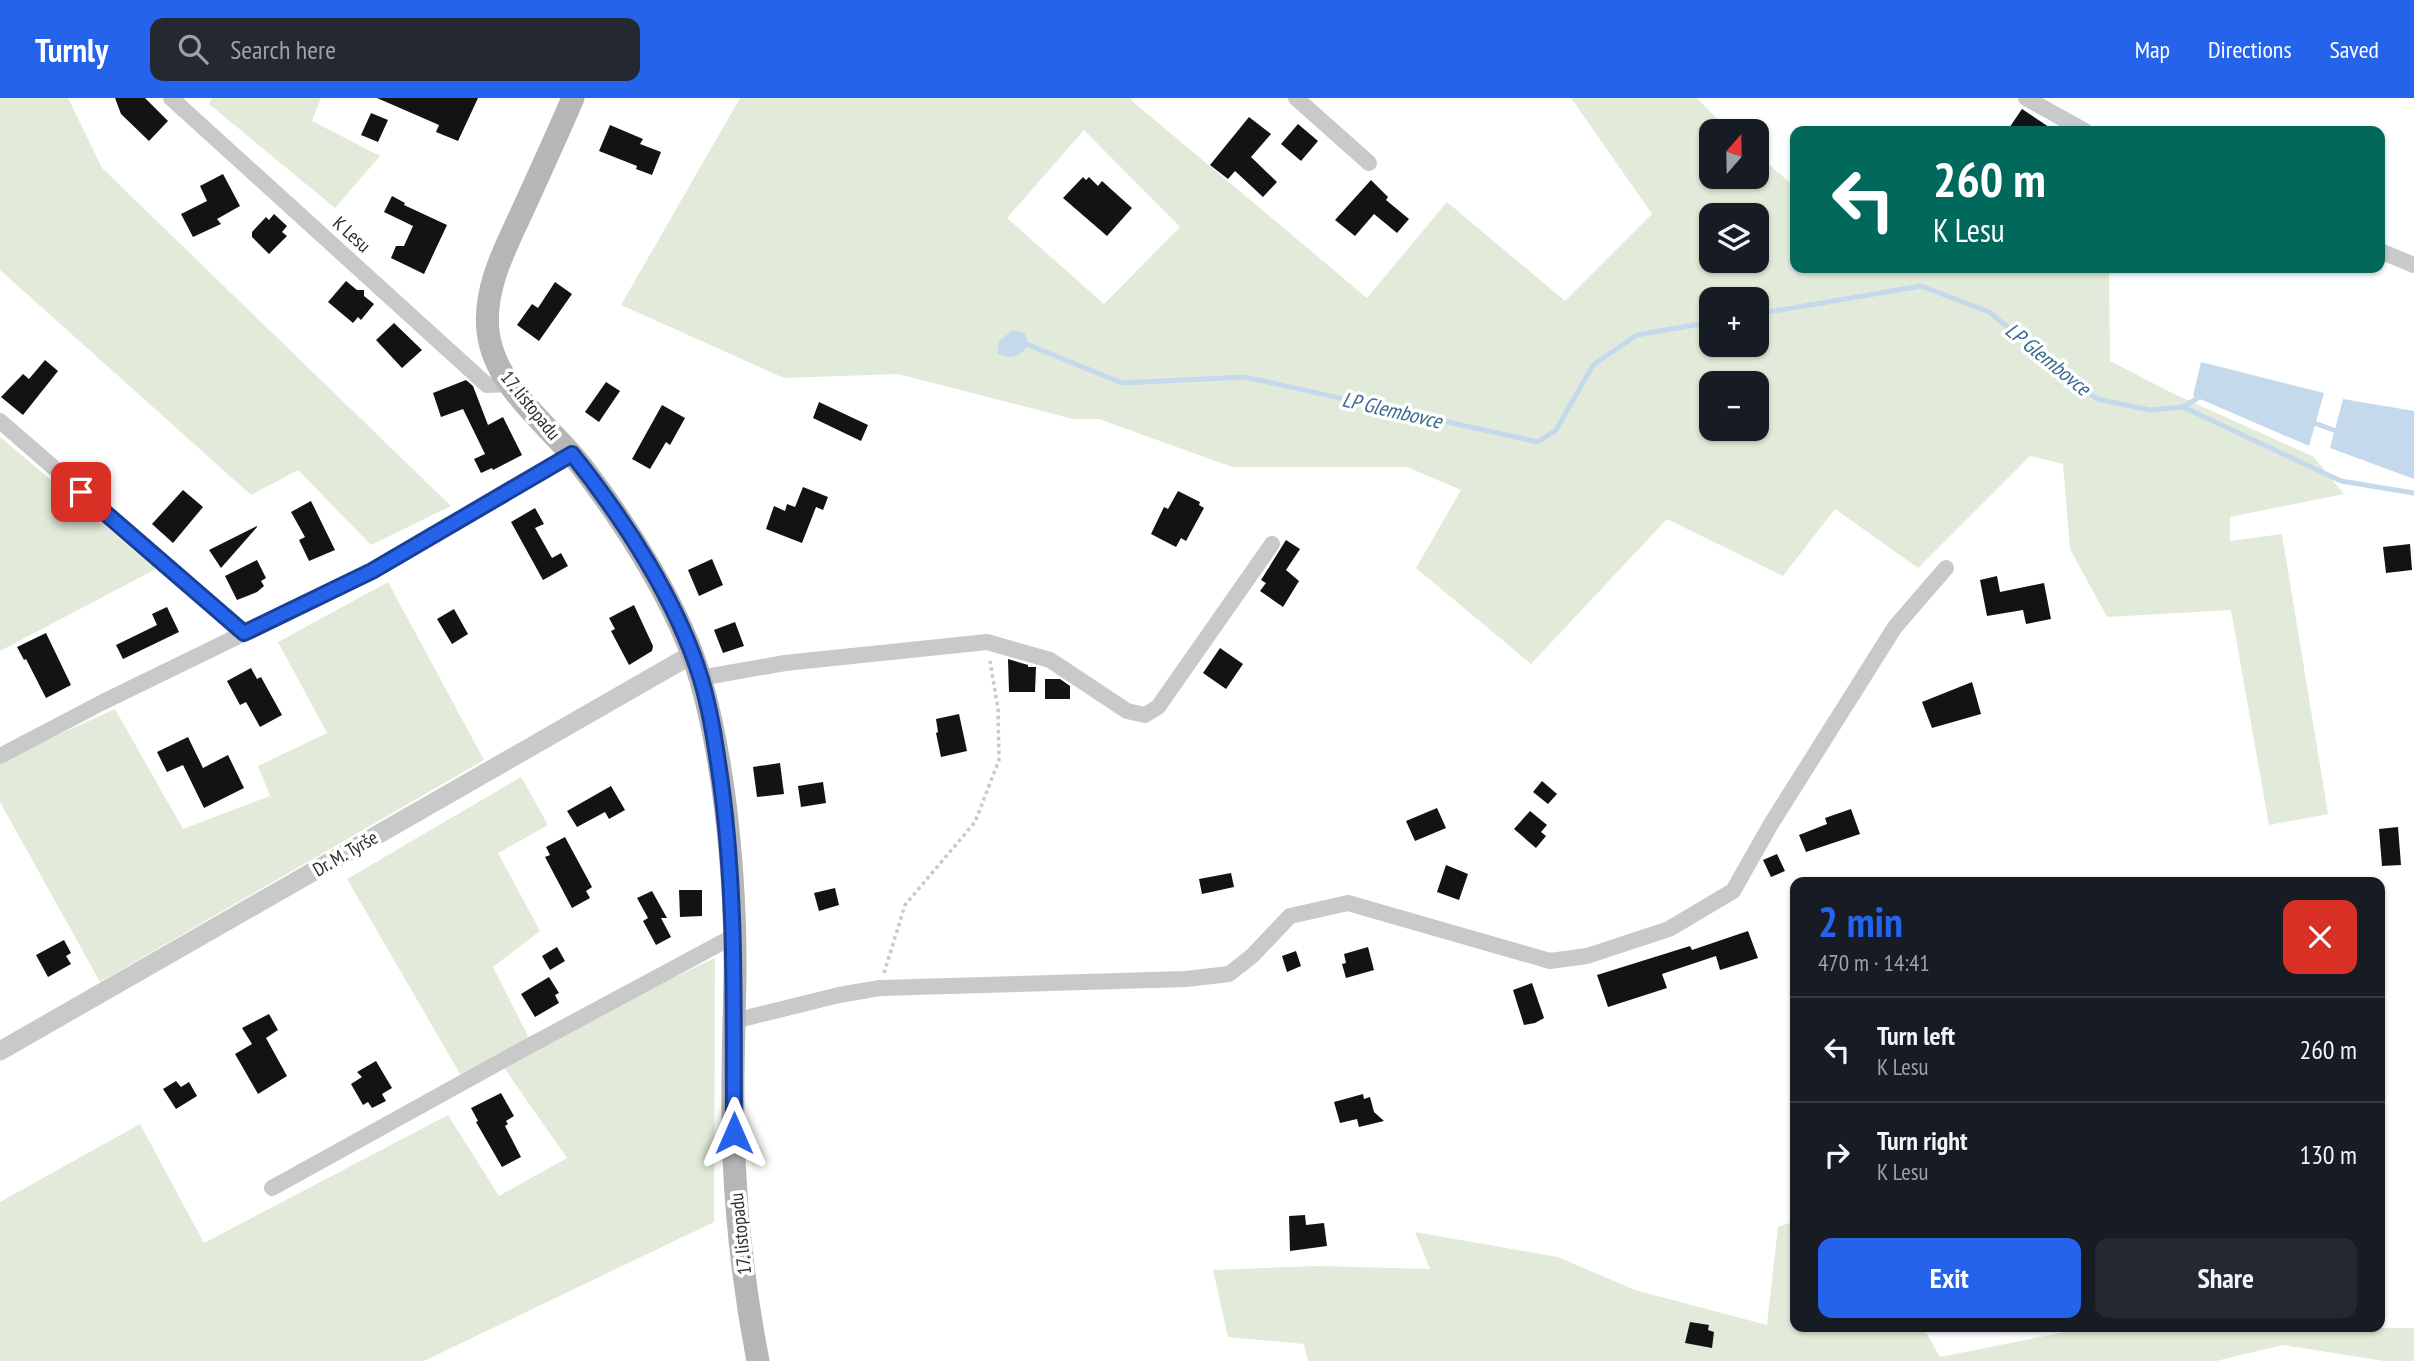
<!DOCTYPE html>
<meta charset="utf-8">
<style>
:root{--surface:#171b24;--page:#242831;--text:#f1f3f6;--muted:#9ea1a6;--line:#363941;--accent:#2563eb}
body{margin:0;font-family:"PT Sans Narrow",sans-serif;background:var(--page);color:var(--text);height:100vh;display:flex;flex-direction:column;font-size:26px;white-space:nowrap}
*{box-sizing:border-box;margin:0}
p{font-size:23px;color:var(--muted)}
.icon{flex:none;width:38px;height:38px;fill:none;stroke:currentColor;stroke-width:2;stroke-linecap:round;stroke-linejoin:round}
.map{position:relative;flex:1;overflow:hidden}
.panel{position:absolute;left:1790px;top:779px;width:595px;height:455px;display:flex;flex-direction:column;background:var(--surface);border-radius:14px;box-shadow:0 2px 5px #0004}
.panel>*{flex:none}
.hud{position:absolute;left:1790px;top:28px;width:595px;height:147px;border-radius:14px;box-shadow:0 2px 5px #0004;background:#00695c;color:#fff;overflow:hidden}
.needle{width:46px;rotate:20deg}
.tools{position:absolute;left:1699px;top:21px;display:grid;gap:14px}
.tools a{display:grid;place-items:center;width:70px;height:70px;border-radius:14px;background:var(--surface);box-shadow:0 2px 5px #0004;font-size:35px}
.pin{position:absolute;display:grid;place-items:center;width:60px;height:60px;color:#fff;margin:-30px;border-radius:14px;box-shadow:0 4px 10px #0006}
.me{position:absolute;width:77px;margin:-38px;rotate:0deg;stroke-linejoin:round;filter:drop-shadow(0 0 5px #0008)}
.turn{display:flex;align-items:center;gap:24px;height:147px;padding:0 28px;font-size:32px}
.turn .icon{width:91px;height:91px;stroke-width:2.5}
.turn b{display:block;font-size:49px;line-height:60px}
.round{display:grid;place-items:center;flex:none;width:74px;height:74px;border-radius:14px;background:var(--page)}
.head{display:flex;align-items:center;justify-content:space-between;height:119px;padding:0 28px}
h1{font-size:42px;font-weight:700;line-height:52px;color:var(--accent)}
.primary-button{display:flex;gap:14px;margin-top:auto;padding:14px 28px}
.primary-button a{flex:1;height:80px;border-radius:14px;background:var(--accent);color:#fff;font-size:28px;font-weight:700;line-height:80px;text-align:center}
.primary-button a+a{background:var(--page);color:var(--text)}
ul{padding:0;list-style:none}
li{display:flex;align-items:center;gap:21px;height:105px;padding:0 28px;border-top:2px solid var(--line)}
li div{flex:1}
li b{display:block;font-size:26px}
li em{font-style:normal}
header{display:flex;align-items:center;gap:42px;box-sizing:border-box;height:98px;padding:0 35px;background:var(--accent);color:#fff}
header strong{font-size:33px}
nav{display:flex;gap:38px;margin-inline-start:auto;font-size:24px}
.search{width:490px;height:63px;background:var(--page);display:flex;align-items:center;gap:18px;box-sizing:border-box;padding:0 24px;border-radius:14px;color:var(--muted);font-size:26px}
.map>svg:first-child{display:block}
.green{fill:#e2ebd9;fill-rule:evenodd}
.water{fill:#c4daec}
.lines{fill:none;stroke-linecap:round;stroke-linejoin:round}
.stream{stroke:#c4daec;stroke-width:5}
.building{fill:#131313}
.path{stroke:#c9c9c9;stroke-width:3.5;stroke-dasharray:3.5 3.5;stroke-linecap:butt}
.minor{stroke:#c9c9c9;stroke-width:16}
.tertiary{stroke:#c9c9c9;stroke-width:19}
.secondary{stroke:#b6b6b6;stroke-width:23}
.route-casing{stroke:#184099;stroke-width:18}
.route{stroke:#2563eb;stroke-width:12}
.labels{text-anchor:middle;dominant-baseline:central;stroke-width:7;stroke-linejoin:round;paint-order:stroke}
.street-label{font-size:19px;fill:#2c2c2c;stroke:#fff}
.water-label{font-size:21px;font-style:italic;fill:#386a91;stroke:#fff}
</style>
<header>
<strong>Turnly</strong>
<div class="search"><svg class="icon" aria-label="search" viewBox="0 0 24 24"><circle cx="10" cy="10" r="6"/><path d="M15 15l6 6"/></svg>Search here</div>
<nav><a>Map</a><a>Directions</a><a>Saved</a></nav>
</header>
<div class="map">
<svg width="2414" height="1263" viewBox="0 0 2414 1263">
<rect width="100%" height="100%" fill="#fff"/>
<!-- green -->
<g class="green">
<polygon points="0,0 68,0 102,70 451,408 371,447 298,372 251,397 0,172"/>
<polygon points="212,0 321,0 312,23 380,58 335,110 209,6"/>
<path d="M740 0H1132L1131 2 1367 200 1447 104 1565 203 1652 116 1571 0H1697L1729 33H1712V79H1757V56L1795 89 1796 170H2109L2110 263 2170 294 2314 359 2344 396 2230 419V443L2282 436 2328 716 2269 727 2231 512 2107 519 2070 451 2063 366 2030 358 1918 470 1835 411 1783 478 1667 421 1531 566 1416 470 1461 392 1407 369H1232L1099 321H1073L898 276 784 280 621 207ZM1084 32 1180 129 1104 206 1007 120ZM1712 117H1757V163H1712ZM1712 201H1757V247H1712ZM1712 285H1757V331H1712Z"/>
<polygon points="0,339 156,471 0,553"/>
<polygon points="388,484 484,662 100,884 0,704 0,663 115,611 183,731 270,698 258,668 327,635 278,544"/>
<polygon points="521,679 548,727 498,755 540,833 493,869 532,946 715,860 714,1124 424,1263 0,1263 0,1104 140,1026 204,1145 448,1017 499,1098 567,1060 500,964 463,981 347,781"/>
<polygon points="1795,1123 1796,1228 1923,1229 1940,1259 2080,1231 2080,1229 2414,1230 2414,1263 2384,1263 2283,1247 2216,1263 1308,1263 1304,1246 1228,1239 1213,1172 1317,1168 1430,1171 1415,1134 1558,1159 1635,1192 1767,1227 1778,1129"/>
</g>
<!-- water -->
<g class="water">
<path d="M1013 232 1025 235 1029 247C1020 258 1011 263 997 255L999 243Z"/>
<polygon points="2201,264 2324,295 2309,348 2193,298"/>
<polygon points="2343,301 2414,313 2414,381 2330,350"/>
</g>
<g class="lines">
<!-- stream -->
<g class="stream">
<polyline points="1757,216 1921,188 1989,214 2097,301 2150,312 2183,309 2341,383 2414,395"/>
<polyline points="1029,247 1122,285 1245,279 1538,344 1556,332 1593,267 1637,237 1712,224"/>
<polyline points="2183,309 2201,298"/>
<polyline points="2309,323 2339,334"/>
</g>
</g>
<!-- building -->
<g class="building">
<polygon points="115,0 145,0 168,23 149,43 121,16"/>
<polygon points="377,0 478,0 458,43 436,34 439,27"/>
<polygon points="2022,11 2055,33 2007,33"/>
<polygon points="371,15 388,22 378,44 361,37"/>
<polygon points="1249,19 1271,36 1251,59 1277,84 1263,99 1235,73 1228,81 1210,67"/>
<polygon points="1298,26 1318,43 1301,63 1281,46"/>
<polygon points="610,27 643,41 640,46 661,54 652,77 636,71 637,68 599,53"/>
<polygon points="223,76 240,108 217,121 221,126 193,139 181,116 207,103 200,88"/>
<polygon points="1083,79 1086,82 1089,79 1098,88 1102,83 1132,110 1107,138 1063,100"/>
<polygon points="1371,82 1388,99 1386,102 1409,121 1397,135 1374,116 1355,138 1335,122"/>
<polygon points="392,98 405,105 404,107 447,127 424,176 391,160 396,148 404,148 413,128 384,114"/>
<polygon points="274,116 287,128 282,134 287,138 269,156 252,139 252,134 266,119 269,122"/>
<polygon points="346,183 357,192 364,192 364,198 374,206 361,222 358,219 353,225 328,204"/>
<polygon points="555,184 572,196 539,243 517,227 532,206 538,210"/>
<polygon points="394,225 422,252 402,270 376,242"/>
<polygon points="45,262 58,273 23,317 1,299 23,276 29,281"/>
<polygon points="466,282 473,288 488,327 503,319 522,357 493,372 492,370 481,375 474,361 485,356 463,311 441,319 433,295"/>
<polygon points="606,284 620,293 599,324 585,314"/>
<polygon points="819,304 868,327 861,343 813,320"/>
<polygon points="662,307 685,320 670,347 666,344 650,371 632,361"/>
<polygon points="803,389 828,399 823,412 816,409 802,445 766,431 774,408 785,413 787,406 795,409"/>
<polygon points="183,392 203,409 173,445 152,426"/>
<polygon points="1178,393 1200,404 1199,407 1204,410 1186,443 1181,440 1176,449 1151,436 1164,409 1168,411"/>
<polygon points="311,403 335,452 309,463 299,442 305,439 291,414"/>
<polygon points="535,410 544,426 535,430 552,460 561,455 568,468 543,482 511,424"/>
<polygon points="257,428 257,429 221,470 209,452"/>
<polygon points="1286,442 1300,451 1286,472 1299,483 1283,509 1260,493 1266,485 1261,482"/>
<polygon points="2410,446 2412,472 2386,475 2383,449"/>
<polygon points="712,461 723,487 699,498 688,472"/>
<polygon points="257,462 266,480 261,483 264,488 257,494 237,502 225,478"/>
<polygon points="1997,478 2000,494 2044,485 2051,521 2026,526 2023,512 1987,518 1980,482"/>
<polygon points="634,507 653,548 652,553 629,567 611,533 615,531 609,520"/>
<polygon points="167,509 179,534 123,561 116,547 157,527 152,516"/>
<polygon points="454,511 468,536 452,546 437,521"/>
<polygon points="735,524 744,548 723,555 714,532"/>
<polygon points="46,535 71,587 46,600 26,561 24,562 17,549"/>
<polygon points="1220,550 1243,566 1226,591 1203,575"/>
<polygon points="1008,561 1028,567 1028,569 1036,569 1035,594 1009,594"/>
<polygon points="251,570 257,581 261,579 282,617 260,629 246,604 240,607 227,583"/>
<polygon points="1045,581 1060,581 1070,588 1070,601 1045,601"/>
<polygon points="1972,584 1981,616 1932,630 1922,604"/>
<polygon points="959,616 967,653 941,659 936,635 938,634 936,621"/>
<polygon points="188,639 203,670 228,657 244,690 204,710 183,667 167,674 157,654"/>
<polygon points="780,665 784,696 757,699 753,669"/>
<polygon points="1542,683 1557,696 1548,706 1533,694"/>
<polygon points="823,684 826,705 801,709 798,688"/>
<polygon points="611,688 625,712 609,721 605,714 577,729 567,713"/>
<polygon points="1437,710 1446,730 1415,743 1406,723"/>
<polygon points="1851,711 1860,736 1806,754 1799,737 1827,726 1825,720"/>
<polygon points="1530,713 1547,727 1541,734 1546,738 1536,750 1514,731"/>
<polygon points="2398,729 2401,767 2382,768 2379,731"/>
<polygon points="565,739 592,789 586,793 590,800 572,810 545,759 550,757 546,749"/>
<polygon points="1777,756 1785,773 1771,779 1763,762"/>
<polygon points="1446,767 1468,776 1459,802 1437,794"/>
<polygon points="1231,775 1234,789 1202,796 1199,781"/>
<polygon points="835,790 839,807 819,813 814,795"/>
<polygon points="679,792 702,792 702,818 680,819"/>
<polygon points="652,793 667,820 661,820 671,839 656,847 643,823 648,820 637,800"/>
<polygon points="1748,833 1758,860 1720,872 1716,858 1662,876 1667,890 1608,909 1597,877 1690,848 1692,852"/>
<polygon points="64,842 71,855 66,858 71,866 48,879 36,857"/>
<polygon points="557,849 565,863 550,872 542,858"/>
<polygon points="1368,849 1374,872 1346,880 1342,866 1346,865 1344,856"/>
<polygon points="1296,853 1301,868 1287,874 1282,858"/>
<polygon points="549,879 559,895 555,897 559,905 535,919 521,896"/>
<polygon points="1532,885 1544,920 1535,925 1524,927 1513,892"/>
<polygon points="269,916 278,932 266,940 287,978 258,996 235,956 252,946 242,930"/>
<polygon points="376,963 392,990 382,996 386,1003 372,1010 368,1004 363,1007 351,986 362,979 357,974"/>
<polygon points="176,983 181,989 189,984 197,998 176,1011 163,991"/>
<polygon points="501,995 514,1018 506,1023 508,1026 505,1028 521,1059 502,1069 476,1024 478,1023 471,1010"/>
<polygon points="1363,996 1364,1001 1370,999 1374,1014 1384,1023 1359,1029 1357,1021 1340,1025 1334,1004"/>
<polygon points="1305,1117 1306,1127 1324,1125 1327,1148 1290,1153 1289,1118"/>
<polygon points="1690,1224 1709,1227 1708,1232 1714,1234 1712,1250 1685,1245"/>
</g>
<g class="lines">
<!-- path -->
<polyline class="path" points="884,875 905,807 975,724 999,662 998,611 990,563"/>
<!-- minor -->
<g class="minor">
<polyline points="171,0 487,287 510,286"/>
<polyline points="1296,0 1369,65"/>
<polyline points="2026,0 2085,33"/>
<polyline points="2380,153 2414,167"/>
<polyline points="0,323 244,535"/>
<polyline points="700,580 785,565 987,544 1050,562 1127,613 1145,617 1158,609 1272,446"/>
<polyline points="0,658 103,604 372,473 572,356"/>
<polyline points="734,923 839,897 880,890 1186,881 1229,876 1252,858 1290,818 1348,805 1550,863 1587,858 1669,831 1733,793 1771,726 1895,529 1946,470"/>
<polyline points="272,1090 518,954 734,838"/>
</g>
<!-- tertiary -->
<polyline class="tertiary" points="0,953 691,557"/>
<!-- secondary -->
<path class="secondary" d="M573 0C558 35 542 70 526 105 508 145 483 188 488 233 494 290 551 328 583 370 628 429 681 512 701 583 726 671 736 787 735 878 734 939 731 1000 734 1061 737 1129 745 1196 758 1263"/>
</g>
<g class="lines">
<!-- route casing -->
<g class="route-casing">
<path id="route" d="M81 394 244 535 372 473 572 356C623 420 677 502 701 581 711 615 716 650 721 685 737 803 733 917 734 1035"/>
</g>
<!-- route -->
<use href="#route" class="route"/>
</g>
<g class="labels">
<!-- street labels -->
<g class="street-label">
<text transform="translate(352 136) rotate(42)">K Lesu</text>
<text transform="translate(531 307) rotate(51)">17. listopadu</text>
<text transform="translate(345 755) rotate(-30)">Dr. M. Tyrše</text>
<text transform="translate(740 1136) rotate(-96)">17. listopadu</text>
</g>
<!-- water labels -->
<g class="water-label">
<text transform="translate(2048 261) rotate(39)">LP Glembovce</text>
<text transform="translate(1392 312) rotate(13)">LP Glembovce</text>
</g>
</g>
</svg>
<div class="tools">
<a><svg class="needle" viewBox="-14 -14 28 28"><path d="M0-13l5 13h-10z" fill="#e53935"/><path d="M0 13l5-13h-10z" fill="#9ea1a6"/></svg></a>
<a><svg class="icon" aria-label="layers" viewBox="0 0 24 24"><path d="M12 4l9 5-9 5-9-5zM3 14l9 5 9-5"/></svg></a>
<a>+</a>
<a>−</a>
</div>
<div class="pin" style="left:81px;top:394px;background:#d93025"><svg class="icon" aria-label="arrive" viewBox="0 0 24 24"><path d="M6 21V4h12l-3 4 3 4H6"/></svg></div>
<svg class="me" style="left:734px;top:1035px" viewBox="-20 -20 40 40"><path d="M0-17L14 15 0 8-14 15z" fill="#2563eb" stroke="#fff" stroke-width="4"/></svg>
<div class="hud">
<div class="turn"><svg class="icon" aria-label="left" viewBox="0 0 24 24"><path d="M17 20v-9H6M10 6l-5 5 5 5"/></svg><div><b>260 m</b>K Lesu</div></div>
</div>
<section class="panel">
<div class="head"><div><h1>2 min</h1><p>470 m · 14:41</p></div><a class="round" style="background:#d93025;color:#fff"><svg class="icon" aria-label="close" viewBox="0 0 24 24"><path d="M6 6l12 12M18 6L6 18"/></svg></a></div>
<ul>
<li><svg class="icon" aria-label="left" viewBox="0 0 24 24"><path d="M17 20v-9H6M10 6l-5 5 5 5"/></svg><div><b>Turn left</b><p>K Lesu</p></div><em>260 m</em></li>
<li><svg class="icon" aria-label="right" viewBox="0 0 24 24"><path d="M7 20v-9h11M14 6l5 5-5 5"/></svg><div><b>Turn right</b><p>K Lesu</p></div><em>130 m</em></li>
</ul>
<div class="primary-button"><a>Exit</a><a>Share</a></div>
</section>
</div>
